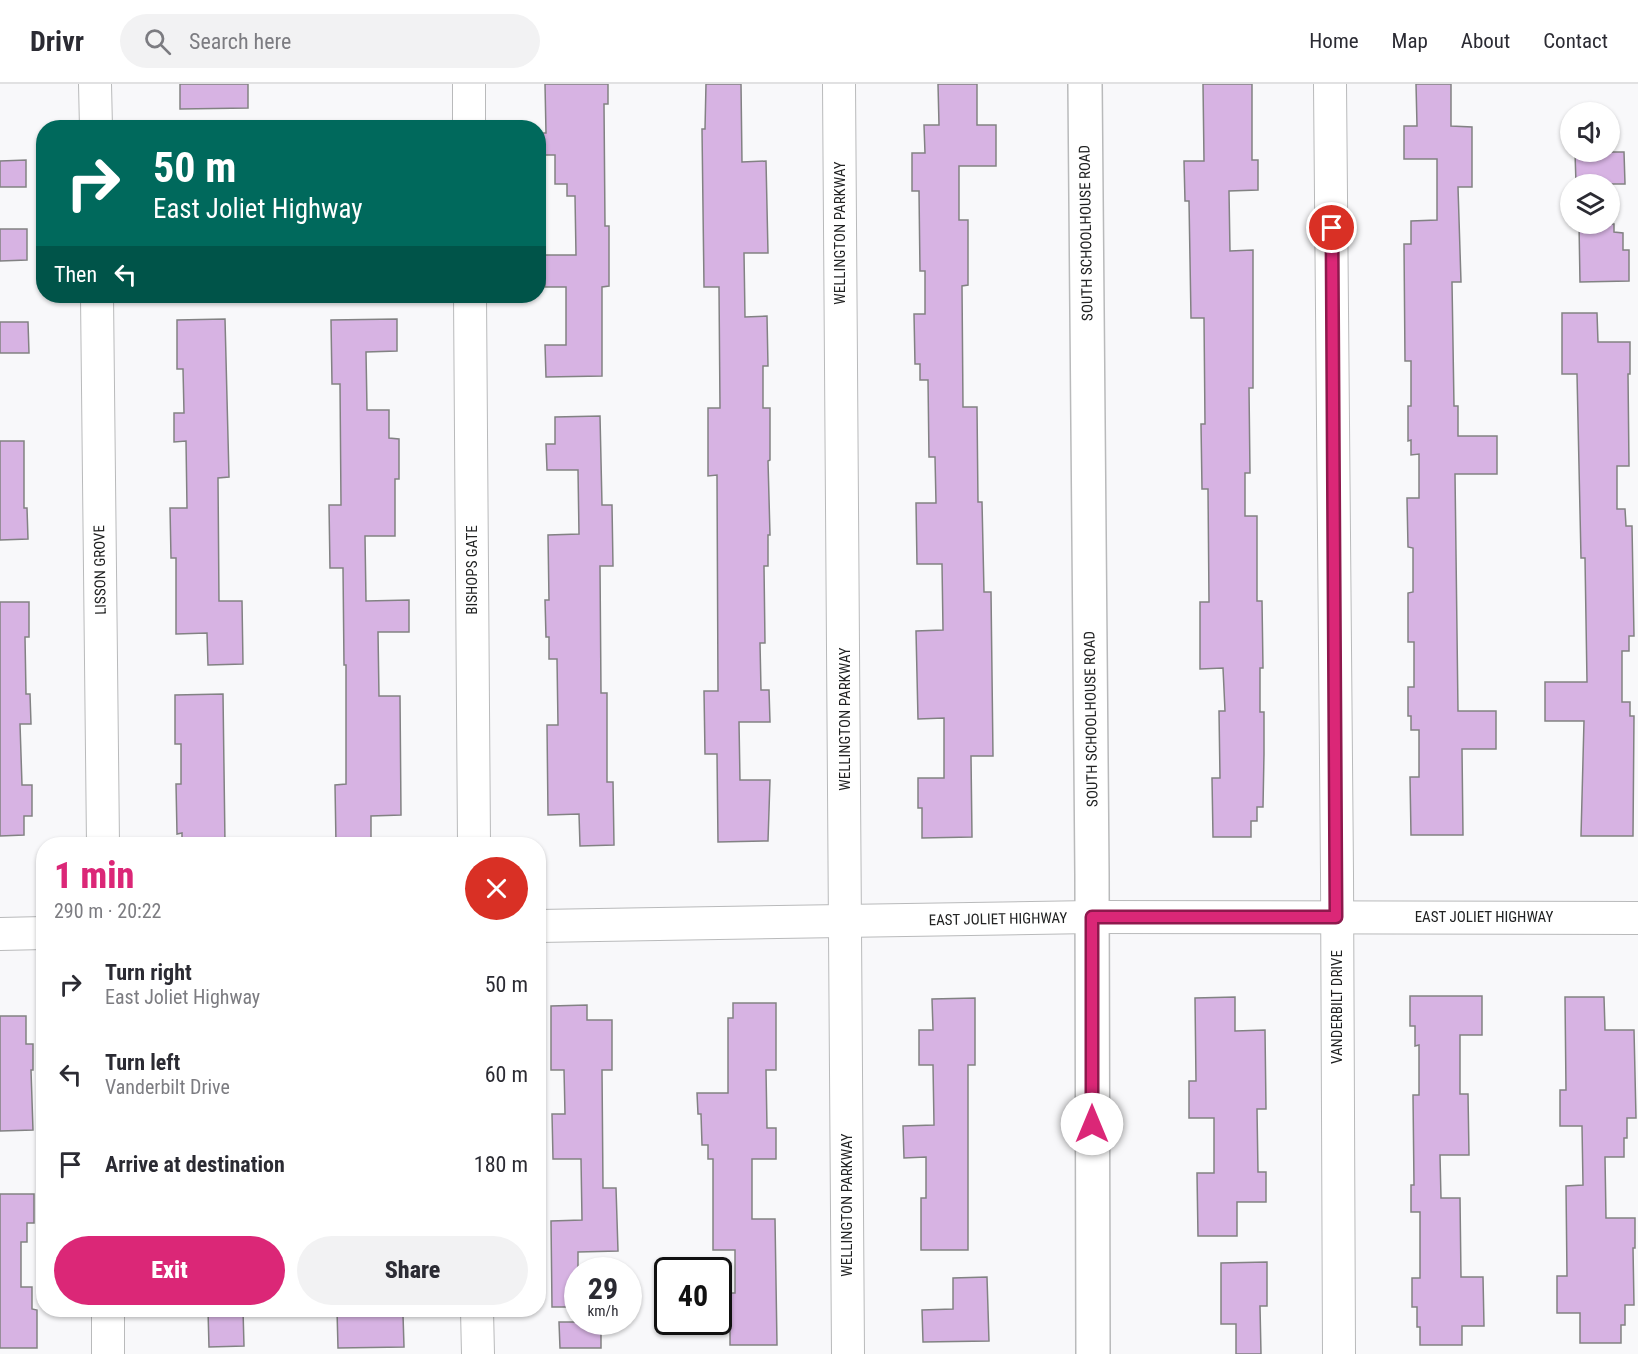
<!DOCTYPE html>
<meta charset="utf-8">
<style>
:root{--surface:#fff;--page:#f2f2f3;--text:#2b2b33;--muted:#7c7c81;--line:#e1e1e2;--accent:#db2777}
body{margin:0;font-family:"Roboto Condensed",sans-serif;background:var(--page);color:var(--text);height:100vh;display:flex;flex-direction:column;font-size:22px;white-space:nowrap}
*{box-sizing:border-box;margin:0}
p{font-size:20px;color:var(--muted)}
.icon{flex:none;width:33px;height:33px;fill:none;stroke:currentColor;stroke-width:2;stroke-linecap:round;stroke-linejoin:round}
.map{position:relative;flex:1;overflow:hidden}
.panel{position:absolute;left:36px;top:753px;width:510px;height:480px;display:flex;flex-direction:column;background:var(--surface);border-radius:24px;box-shadow:0 2px 4px #0004}
.panel>*{flex:none}
.top-card{position:absolute;left:36px;top:36px;width:510px;height:183px;border-radius:24px;box-shadow:0 2px 4px #0004;background:#00695c;color:#fff;overflow:hidden}
.controls{position:absolute;left:1560px;top:18px;display:grid;gap:12px}
.controls a{display:grid;place-items:center;width:60px;height:60px;border-radius:50%;background:var(--surface);box-shadow:0 2px 4px #0004;font-size:30px}
.speed{position:absolute;left:564px;top:1173px;display:flex;gap:12px;font-size:30px;font-weight:700;text-align:center}
.speed>*{display:grid;place-content:center;width:78px;height:78px;border-radius:50%;background:var(--surface);box-shadow:0 2px 4px #0004;line-height:1}
.speed small{font-size:15px;font-weight:400}
.speed .limit{border:3px solid #111;border-radius:9px;background:#fff;color:#111}
.pin{position:absolute;display:grid;place-items:center;width:51px;height:51px;color:#fff;margin:-26px;border:3px solid #fff;border-radius:50%;box-shadow:0 2px 6px #0007}
.me{position:absolute;width:66px;margin:-33px;rotate:0deg;stroke-linejoin:round;filter:drop-shadow(0 0 4px #0008)}
.turn{display:flex;align-items:center;gap:21px;height:126px;padding:0 18px;font-size:27px}
.turn .icon{width:78px;height:78px;stroke-width:2.5}
.turn b{display:block;font-size:42px;line-height:51px}
.then{display:flex;align-items:center;height:57px;padding:0 18px;background:#0003;gap:12px;font-size:22px}
.round{display:grid;place-items:center;flex:none;width:63px;height:63px;border-radius:32px;background:var(--page)}
.summary{display:flex;align-items:center;justify-content:space-between;height:102px;padding:0 18px}
h1{font-size:36px;font-weight:800;line-height:45px;color:var(--accent)}
.cta{display:flex;gap:12px;margin-top:auto;padding:12px 18px}
.cta a{flex:1;height:69px;border-radius:36px;background:var(--accent);color:#fff;font-size:24px;font-weight:800;line-height:69px;text-align:center}
.cta a+a{background:var(--page);color:var(--text)}
ul{padding:0;list-style:none}
li{display:flex;align-items:center;gap:18px;height:90px;padding:0 18px}
li div{flex:1}
li b{display:block;font-size:22px}
li em{font-style:normal}
header{display:flex;align-items:center;gap:36px;box-sizing:border-box;height:84px;padding:0 30px;background:var(--surface);border-bottom:2px solid var(--line)}
header strong{font-size:28px}
nav{display:flex;gap:33px;margin-inline-start:auto;font-size:21px}
.search{width:420px;height:54px;background:var(--page);display:flex;align-items:center;gap:15px;box-sizing:border-box;padding:0 21px;border-radius:33px;color:var(--muted);font-size:22px}
.map>svg:first-child{display:block}
.building{fill:#d7b3e3;stroke:#828283;stroke-width:1.5}
.lines{fill:none;stroke-linecap:round;stroke-linejoin:round}
.minor-casing{stroke:#b9babb;stroke-width:34}
.tertiary-casing{stroke:#b9babb;stroke-width:36}
.minor{stroke:#fff;stroke-width:32}
.tertiary{stroke:#fff;stroke-width:33}
.route-casing{stroke:#8e194d;stroke-width:15}
.route{stroke:#db2777;stroke-width:10}
.labels{text-anchor:middle;dominant-baseline:central;stroke-width:6;stroke-linejoin:round;paint-order:stroke}
.street-label{font-size:15px;fill:#212222;stroke:#fff}
</style>
<header>
<strong>Drivr</strong>
<div class="search"><svg class="icon" aria-label="search" viewBox="0 0 24 24"><circle cx="10" cy="10" r="6"/><path d="M15 15l6 6"/></svg>Search here</div>
<nav><a>Home</a><a>Map</a><a>About</a><a>Contact</a></nav>
</header>
<div class="map">
<svg width="1638" height="1270" viewBox="0 0 1638 1270">
<rect width="100%" height="100%" fill="#f8f8fa"/>
<!-- building -->
<g class="building">
<polygon points="180,0 248,0 248,24 180,25"/>
<polygon points="545,0 608,0 608,20 604,20 605,142 609,142 609,202 602,203 602,292 546,293 545,261 566,261 566,203 545,203 544,171 576,171 575,112 567,112 567,100 555,100 555,71 542,71 542,49 546,49"/>
<polygon points="706,0 741,0 742,78 766,77 768,169 744,169 745,233 767,232 768,282 763,282 763,324 770,324 770,376 768,377 770,451 768,451 768,482 764,482 765,559 760,559 761,606 769,606 770,638 739,638 740,696 770,696 768,757 718,758 717,670 705,670 704,607 718,607 717,391 708,392 708,324 720,324 719,203 704,203 702,45 705,45"/>
<polygon points="938,0 977,0 977,41 996,41 996,82 959,82 959,136 968,136 968,201 962,202 963,323 977,323 978,418 982,418 984,508 991,508 993,672 971,672 972,753 922,754 922,724 918,724 918,694 944,694 944,634 918,635 916,547 943,546 942,480 917,480 916,419 936,419 935,373 929,373 928,296 920,296 920,280 915,280 914,230 925,230 925,187 920,187 919,107 912,107 912,69 925,69 924,41 939,41"/>
<polygon points="1203,0 1252,0 1252,76 1258,76 1258,106 1229,107 1230,167 1253,166 1253,304 1249,304 1250,389 1245,389 1245,432 1257,432 1257,517 1262,517 1263,584 1260,584 1260,628 1264,628 1264,670 1263,723 1257,723 1257,737 1251,737 1251,753 1213,753 1212,694 1220,694 1219,627 1225,627 1223,584 1200,585 1200,518 1209,518 1208,405 1202,405 1201,340 1205,340 1204,234 1191,234 1189,117 1185,117 1184,77 1204,77"/>
<polygon points="1416,0 1451,0 1451,42 1472,43 1472,103 1458,103 1461,198 1452,198 1454,322 1458,322 1458,352 1497,352 1497,390 1455,390 1458,627 1496,627 1496,665 1462,665 1463,751 1411,751 1410,693 1419,693 1419,646 1411,646 1411,632 1408,632 1408,603 1414,603 1414,558 1408,558 1408,509 1413,508 1413,464 1408,463 1407,414 1419,414 1419,370 1411,371 1411,356 1408,357 1408,322 1411,322 1411,277 1405,277 1404,160 1411,160 1411,137 1437,136 1437,75 1404,75 1404,42 1417,42"/>
<polygon points="1575,68 1624,68 1625,100 1576,100"/>
<polygon points="26,76 26,103 0,103 0,77"/>
<polygon points="1579,140 1614,140 1614,148 1623,149 1623,166 1629,166 1629,197 1580,198"/>
<polygon points="0,145 27,145 27,176 0,177"/>
<polygon points="1562,229 1597,229 1598,258 1630,258 1630,290 1628,290 1629,382 1617,382 1617,425 1625,425 1626,442 1632,442 1634,552 1629,552 1629,567 1622,567 1622,618 1630,618 1630,632 1634,632 1633,752 1581,752 1584,637 1545,637 1545,598 1587,598 1585,474 1581,474 1577,290 1562,290"/>
<polygon points="225,235 229,393 218,394 219,517 242,517 243,580 208,581 207,549 176,550 176,474 171,474 170,424 187,424 186,357 174,358 174,329 184,329 183,285 177,285 177,236"/>
<polygon points="397,235 397,267 366,268 367,326 389,326 389,354 399,355 399,395 395,395 395,452 365,452 366,517 409,516 409,548 378,548 379,612 400,612 401,731 371,732 371,760 336,760 335,701 346,700 346,581 344,581 343,484 330,484 329,421 341,421 340,300 332,300 331,236"/>
<polygon points="0,238 28,238 29,269 0,269"/>
<polygon points="600,332 602,421 612,421 613,482 600,482 601,609 607,609 607,698 613,698 614,761 580,762 579,730 548,731 547,641 558,641 557,575 549,575 549,553 546,553 545,516 549,516 548,451 579,450 578,386 547,386 546,360 555,360 555,333"/>
<polygon points="0,357 24,357 24,424 27,424 28,455 0,456"/>
<polygon points="0,518 29,518 29,553 25,553 26,610 30,610 31,640 20,640 22,701 32,701 32,732 24,732 24,751 0,752"/>
<polygon points="223,610 225,760 182,760 182,749 177,750 176,700 181,700 181,660 175,660 175,611"/>
<polygon points="1410,912 1482,912 1482,951 1460,951 1460,1010 1468,1010 1469,1071 1440,1071 1441,1114 1460,1114 1461,1193 1483,1193 1484,1242 1462,1242 1462,1261 1420,1261 1420,1243 1417,1243 1417,1223 1412,1223 1412,1194 1420,1194 1420,1128 1411,1128 1411,1101 1414,1101 1413,1011 1419,1011 1419,961 1415,962 1415,942 1410,942"/>
<polygon points="1235,913 1235,947 1265,946 1266,1025 1257,1025 1258,1088 1266,1088 1266,1118 1237,1118 1237,1152 1198,1152 1197,1089 1214,1089 1214,1034 1189,1034 1189,997 1196,997 1195,914"/>
<polygon points="1565,913 1604,913 1605,946 1634,946 1636,1034 1627,1034 1627,1054 1624,1054 1624,1073 1605,1073 1606,1134 1635,1134 1635,1164 1633,1164 1634,1221 1625,1221 1625,1241 1621,1241 1621,1259 1580,1259 1580,1229 1557,1229 1557,1192 1567,1192 1566,1102 1583,1101 1582,1042 1560,1042 1560,1006 1566,1006"/>
<polygon points="975,914 975,981 968,981 968,1166 921,1166 921,1114 926,1114 926,1073 904,1074 903,1042 934,1041 933,981 919,981 919,946 933,946 932,915"/>
<polygon points="733,919 776,919 776,986 766,986 767,1044 776,1044 776,1075 752,1075 752,1135 775,1135 777,1261 730,1261 730,1209 735,1209 735,1166 713,1166 713,1075 708,1075 708,1061 702,1061 701,1030 698,1030 697,1009 728,1009 728,934 733,934"/>
<polygon points="587,921 587,936 612,936 612,986 602,986 603,1104 616,1104 618,1167 578,1168 578,1223 552,1223 551,1137 582,1136 581,1075 553,1075 552,1030 565,1030 564,986 551,986 551,922"/>
<polygon points="0,932 26,932 26,960 33,960 33,986 31,986 33,1046 0,1047"/>
<polygon points="0,1110 34,1110 34,1139 27,1139 27,1158 21,1158 21,1203 32,1203 32,1225 37,1226 37,1264 0,1264"/>
<polygon points="1267,1178 1267,1222 1260,1222 1261,1270 1236,1270 1236,1240 1221,1240 1221,1179"/>
<polygon points="987,1193 989,1257 923,1258 922,1226 953,1225 953,1194"/>
<polygon points="208,1226 243,1226 244,1262 209,1263"/>
<polygon points="337,1226 372,1226 372,1231 403,1231 404,1263 338,1264"/>
<polygon points="559,1238 601,1238 601,1264 560,1264"/>
</g>
<g class="lines">
<!-- minor casing -->
<g class="minor-casing">
<g id="minor">
<polyline points="95,0 96,44"/>
<polyline points="469,0 469,44"/>
<polyline points="839,0 848,1270"/>
<polyline points="1330,0 1337,790 1339,1270"/>
<polyline points="97,212 103,760"/>
<polyline points="470,212 474,760"/>
<polyline points="538,842 1092,833 1638,834"/>
<polyline points="0,850 44,849"/>
<polyline points="108,1226 108,1270"/>
<polyline points="477,1226 478,1270"/>
</g>
</g>
<!-- tertiary casing -->
<g class="tertiary-casing">
<polyline id="tertiary" points="1085,0 1092,790 1093,1270"/>
</g>
<!-- minor -->
<use href="#minor" class="minor"/>
<!-- tertiary -->
<use href="#tertiary" class="tertiary"/>
</g>
<g class="lines">
<!-- route casing -->
<g class="route-casing">
<polyline id="route" points="1092,1040 1092,833 1336,833 1332,144"/>
</g>
<!-- route -->
<use href="#route" class="route"/>
</g>
<g class="labels">
<!-- street labels -->
<g class="street-label">
<text transform="translate(840 149) rotate(-90)">WELLINGTON PARKWAY</text>
<text transform="translate(1086 149) rotate(-91)">SOUTH SCHOOLHOUSE ROAD</text>
<text transform="translate(100 486) rotate(-91)">LISSON GROVE</text>
<text transform="translate(472 486) rotate(-90)">BISHOPS GATE</text>
<text transform="translate(845 635) rotate(-90)">WELLINGTON PARKWAY</text>
<text transform="translate(1091 635) rotate(-91)">SOUTH SCHOOLHOUSE ROAD</text>
<text x="1484" y="833">EAST JOLIET HIGHWAY</text>
<text transform="translate(998 835) rotate(-1)">EAST JOLIET HIGHWAY</text>
<text transform="translate(1337 923) rotate(-90)">VANDERBILT DRIVE</text>
<text transform="translate(847 1121) rotate(-90)">WELLINGTON PARKWAY</text>
</g>
</g>
</svg>
<div class="controls">
<a><svg class="icon" aria-label="sound" viewBox="0 0 24 24"><path d="M4 9h4l5-4v14l-5-4H4zM17 9q2 3 0 6"/></svg></a>
<a><svg class="icon" aria-label="layers" viewBox="0 0 24 24"><path d="M12 4l9 5-9 5-9-5zM3 14l9 5 9-5"/></svg></a>
</div>
<div class="speed"><div>29<small>km/h</small></div><div class="limit">40</div></div>
<div class="pin" style="left:1332px;top:144px;background:#d93025"><svg class="icon" aria-label="arrive" viewBox="0 0 24 24"><path d="M6 21V4h12l-3 4 3 4H6"/></svg></div>
<svg class="me" style="left:1092px;top:1040px" viewBox="-20 -20 40 40"><circle r="19" fill="#fff"/><path d="M0-13L10 11 0 6-10 11z" fill="#db2777"/></svg>
<div class="top-card">
<div class="turn"><svg class="icon" aria-label="right" viewBox="0 0 24 24"><path d="M7 20v-9h11M14 6l5 5-5 5"/></svg><div><b>50 m</b>East Joliet Highway</div></div>
<div class="then">Then<svg class="icon" aria-label="left" viewBox="0 0 24 24"><path d="M17 20v-9H6M10 6l-5 5 5 5"/></svg></div>
</div>
<section class="panel">
<div class="summary"><div><h1>1 min</h1><p>290 m · 20:22</p></div><a class="round" style="background:#d93025;color:#fff"><svg class="icon" aria-label="close" viewBox="0 0 24 24"><path d="M6 6l12 12M18 6L6 18"/></svg></a></div>
<ul>
<li><svg class="icon" aria-label="right" viewBox="0 0 24 24"><path d="M7 20v-9h11M14 6l5 5-5 5"/></svg><div><b>Turn right</b><p>East Joliet Highway</p></div><em>50 m</em></li>
<li><svg class="icon" aria-label="left" viewBox="0 0 24 24"><path d="M17 20v-9H6M10 6l-5 5 5 5"/></svg><div><b>Turn left</b><p>Vanderbilt Drive</p></div><em>60 m</em></li>
<li><svg class="icon" aria-label="arrive" viewBox="0 0 24 24"><path d="M6 21V4h12l-3 4 3 4H6"/></svg><div><b>Arrive at destination</b></div><em>180 m</em></li>
</ul>
<div class="cta"><a>Exit</a><a>Share</a></div>
</section>
</div>
